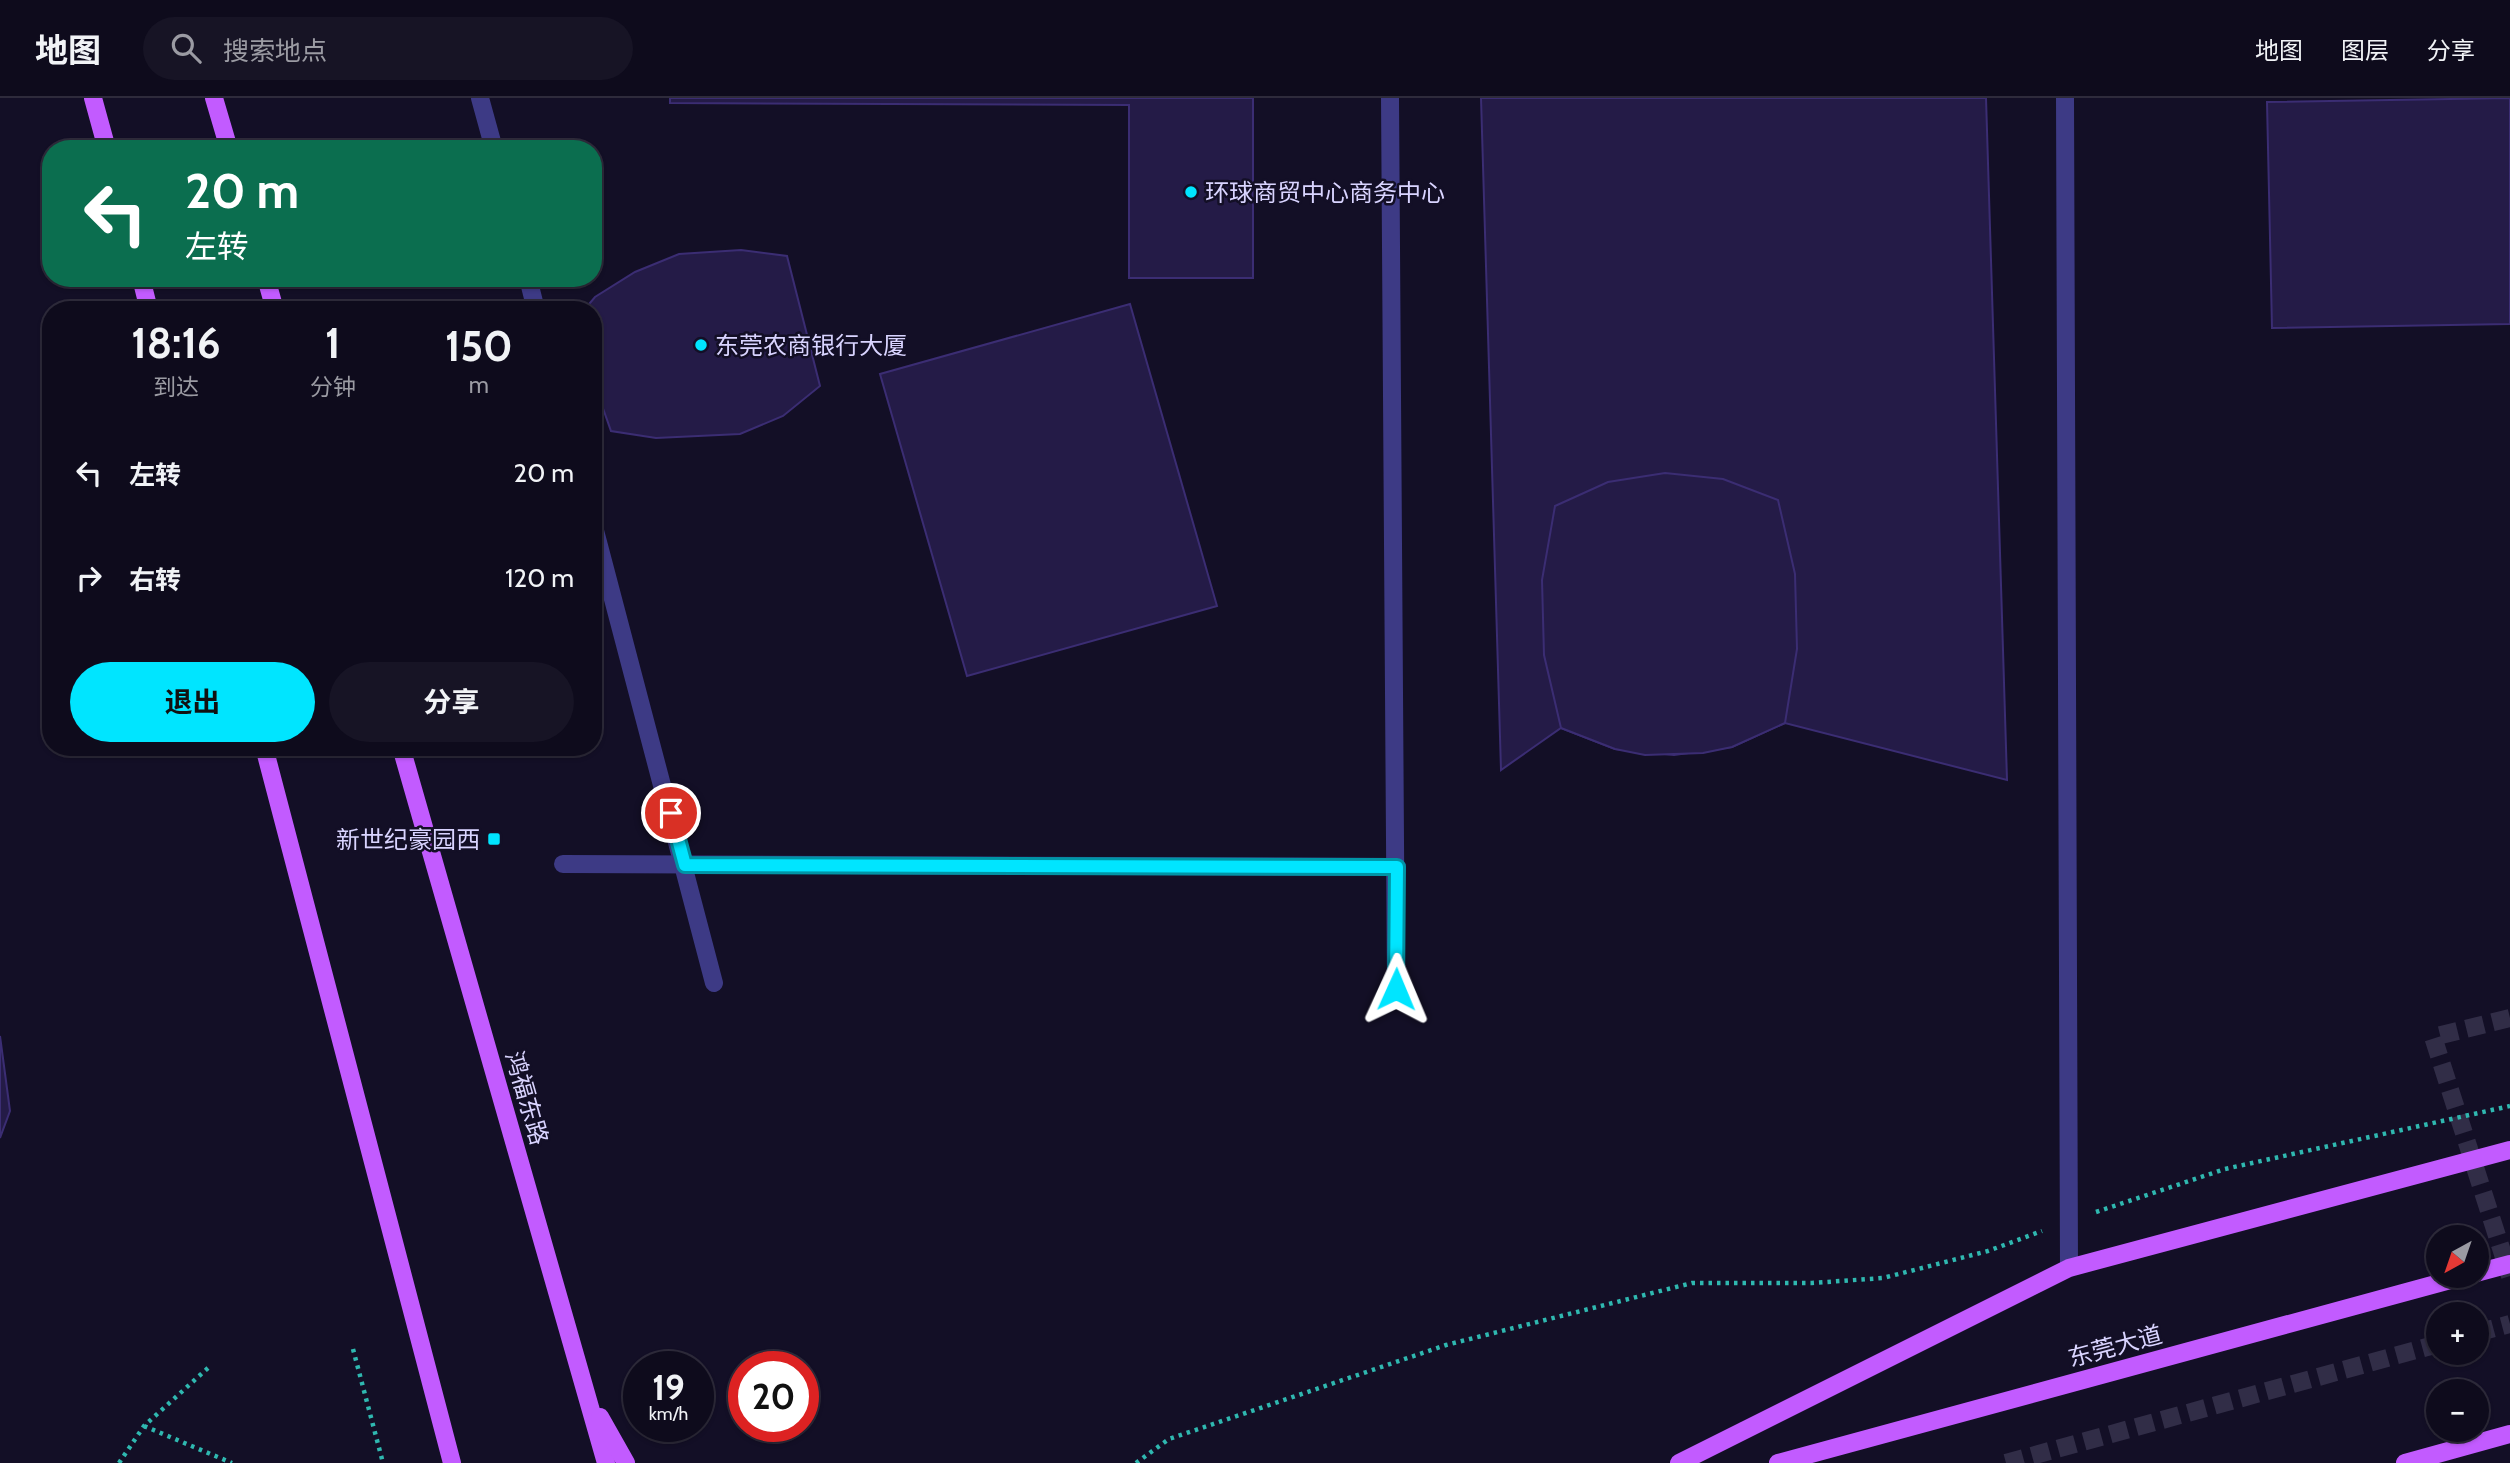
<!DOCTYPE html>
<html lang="zh">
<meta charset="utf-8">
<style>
:root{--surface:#0e0b1c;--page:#171425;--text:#f1f3f6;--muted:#9b9ba3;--line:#2e2b3b;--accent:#00e5ff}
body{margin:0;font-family:Cabin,"Noto Sans SC",sans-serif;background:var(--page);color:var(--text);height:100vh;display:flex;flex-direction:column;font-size:26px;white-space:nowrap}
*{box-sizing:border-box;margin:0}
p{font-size:23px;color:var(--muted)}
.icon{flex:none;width:38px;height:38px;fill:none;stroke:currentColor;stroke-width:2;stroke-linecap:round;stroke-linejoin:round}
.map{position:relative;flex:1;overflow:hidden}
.details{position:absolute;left:42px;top:203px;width:560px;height:455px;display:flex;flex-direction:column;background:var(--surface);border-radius:28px;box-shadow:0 2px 5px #0004,0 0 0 2px var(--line)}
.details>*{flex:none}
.banner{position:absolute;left:42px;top:42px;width:560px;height:147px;border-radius:28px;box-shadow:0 2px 5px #0004,0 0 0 2px var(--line);background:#0b6e4f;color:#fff;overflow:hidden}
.needle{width:46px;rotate:220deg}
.buttons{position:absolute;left:2426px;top:1127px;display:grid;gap:14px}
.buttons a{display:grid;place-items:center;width:63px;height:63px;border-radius:50%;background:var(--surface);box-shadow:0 2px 5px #0004,0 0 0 2px var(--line);font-size:35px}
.speed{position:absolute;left:623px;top:1253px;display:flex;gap:14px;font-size:35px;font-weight:700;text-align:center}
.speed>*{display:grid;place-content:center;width:91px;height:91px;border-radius:50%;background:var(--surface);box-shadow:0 2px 5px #0004,0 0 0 2px var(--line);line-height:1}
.speed small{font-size:18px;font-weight:400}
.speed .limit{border:10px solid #d22;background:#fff;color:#111}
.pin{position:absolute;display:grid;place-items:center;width:60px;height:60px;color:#fff;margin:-30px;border:4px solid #fff;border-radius:50%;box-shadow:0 2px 7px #0007}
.me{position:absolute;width:77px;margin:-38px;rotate:1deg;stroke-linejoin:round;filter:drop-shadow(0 0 5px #0008)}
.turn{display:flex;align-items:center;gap:24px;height:147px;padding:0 28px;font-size:32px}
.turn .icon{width:91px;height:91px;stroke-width:2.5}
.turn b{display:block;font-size:49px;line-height:60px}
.eta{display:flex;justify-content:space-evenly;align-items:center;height:119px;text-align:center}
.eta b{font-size:42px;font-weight:700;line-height:49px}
.primary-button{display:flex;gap:14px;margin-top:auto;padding:14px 28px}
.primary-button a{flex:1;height:80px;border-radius:42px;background:var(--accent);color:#111;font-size:28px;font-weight:700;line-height:80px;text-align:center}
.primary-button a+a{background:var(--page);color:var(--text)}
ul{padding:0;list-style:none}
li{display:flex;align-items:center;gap:21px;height:105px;padding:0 28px}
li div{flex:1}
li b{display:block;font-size:26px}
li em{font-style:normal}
header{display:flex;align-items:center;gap:42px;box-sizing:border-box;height:98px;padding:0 35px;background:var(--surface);border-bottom:2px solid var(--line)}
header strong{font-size:33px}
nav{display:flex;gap:38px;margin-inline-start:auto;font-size:24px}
.search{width:490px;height:63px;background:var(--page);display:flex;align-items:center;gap:18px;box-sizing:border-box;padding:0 24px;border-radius:38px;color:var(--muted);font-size:26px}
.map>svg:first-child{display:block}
.building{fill:#241b47;stroke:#3b2d73;stroke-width:2}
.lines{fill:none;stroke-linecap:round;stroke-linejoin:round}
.minor-tunnel{stroke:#312d47;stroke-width:18;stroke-dasharray:18 9;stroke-linecap:butt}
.path{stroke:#2fb8b0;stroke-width:4.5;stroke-dasharray:3.5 5;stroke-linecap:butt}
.minor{stroke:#3d3a85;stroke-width:18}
.major{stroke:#c25bff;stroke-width:18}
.route-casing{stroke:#0095a6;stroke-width:18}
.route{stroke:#00e5ff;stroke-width:12}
.poi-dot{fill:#00e5ff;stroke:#130f26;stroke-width:2.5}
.labels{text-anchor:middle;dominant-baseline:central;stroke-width:5;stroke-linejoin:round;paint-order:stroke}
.poi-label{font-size:24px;fill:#d9d4ff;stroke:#130f26;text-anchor:start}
.street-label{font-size:24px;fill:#d9d4ff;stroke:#130f26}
</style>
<header>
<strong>地图</strong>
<div class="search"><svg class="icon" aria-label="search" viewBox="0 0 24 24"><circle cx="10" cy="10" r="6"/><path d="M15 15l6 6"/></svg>搜索地点</div>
<nav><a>地图</a><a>图层</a><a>分享</a></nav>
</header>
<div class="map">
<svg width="2510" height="1365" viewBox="0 0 2510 1365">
<rect width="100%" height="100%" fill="#130f26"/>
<!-- building -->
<g class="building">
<polygon points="670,0 1253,0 1253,180 1129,180 1129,7 670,5"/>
<polygon points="1481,0 1986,0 2007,682 1785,625 1732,649 1674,657 1615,651 1561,630 1501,672"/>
<polygon points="2510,0 2510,226 2272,230 2267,4"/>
<polygon points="741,152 787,158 820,288 783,318 740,336 656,340 611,333 593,282 593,212 584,212 595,199 635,174 679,156"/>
<polygon points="1130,206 1217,508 967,578 880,276"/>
<polygon points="1665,375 1723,381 1778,402 1795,476 1797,551 1785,625 1732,649 1703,655 1645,657 1615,651 1561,630 1544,557 1542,482 1555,408 1608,384"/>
<polygon points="0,938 10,1013 0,1040"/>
</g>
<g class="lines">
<!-- minor-tunnel -->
<g class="minor-tunnel">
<polyline points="2510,920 2433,939 2510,1178"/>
<polyline points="2476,1235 2510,1226"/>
<polyline points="2006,1365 2438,1246"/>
</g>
<!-- path -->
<g class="path">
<polyline points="2096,1114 2225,1071 2510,1008"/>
<polyline points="353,1251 383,1365"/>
<polyline points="144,1328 232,1365"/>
<polyline points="119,1365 144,1328 209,1269"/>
<polyline points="1136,1365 1169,1341 1446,1247 1692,1185 1812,1185 1883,1180 1988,1153 2042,1133"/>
</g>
<!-- minor -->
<g class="minor">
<polyline points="480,0 494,51"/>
<polyline points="1390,0 1396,891"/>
<polyline points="2065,0 2069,1170"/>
<polyline points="528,180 536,212"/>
<polyline points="593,425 714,885"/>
<polyline points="563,766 1397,769"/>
</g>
<!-- major -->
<g class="major">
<polyline points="93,0 107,51"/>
<polyline points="214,0 229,51"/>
<polyline points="141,180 149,212"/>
<polyline points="266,180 275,212"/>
<polyline points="264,649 452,1365"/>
<polyline points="401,649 606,1365"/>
<polyline points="2476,1175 2510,1166"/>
<polyline points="600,1319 626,1365"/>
<polyline points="1679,1365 2069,1170 2510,1052"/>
<polyline points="1778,1365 2465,1178"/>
<polyline points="2405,1365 2510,1336"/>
</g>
</g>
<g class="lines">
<!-- route casing -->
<g class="route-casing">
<polyline id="route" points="671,715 685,767 1397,769 1396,891"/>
</g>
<!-- route -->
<use href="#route" class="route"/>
</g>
<!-- markers -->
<g class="poi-dot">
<circle cx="1191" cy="94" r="7"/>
<circle cx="701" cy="247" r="7"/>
<rect x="487" y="734" width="14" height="14" rx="3.5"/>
</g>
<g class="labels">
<!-- poi labels -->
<g class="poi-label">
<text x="1205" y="94">环球商贸中心商务中心</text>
<text x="715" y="247">东莞农商银行大厦</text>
<text x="480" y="741" text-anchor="end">新世纪豪园西</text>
</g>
<!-- street labels -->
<g class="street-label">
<text transform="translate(527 1000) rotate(74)">鸿福东路</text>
<text transform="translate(2115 1248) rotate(-15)">东莞大道</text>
</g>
</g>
</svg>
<div class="buttons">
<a><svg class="needle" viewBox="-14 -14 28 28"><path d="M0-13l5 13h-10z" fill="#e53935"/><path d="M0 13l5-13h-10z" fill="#9b9ba3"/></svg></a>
<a>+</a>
<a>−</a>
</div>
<div class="speed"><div>19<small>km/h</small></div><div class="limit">20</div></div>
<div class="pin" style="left:671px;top:715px;background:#d93025"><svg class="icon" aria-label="arrive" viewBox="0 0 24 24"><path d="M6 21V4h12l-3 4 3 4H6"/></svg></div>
<svg class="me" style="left:1396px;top:891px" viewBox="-20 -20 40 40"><path d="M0-17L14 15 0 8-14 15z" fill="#00e5ff" stroke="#fff" stroke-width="4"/></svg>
<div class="banner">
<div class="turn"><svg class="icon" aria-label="left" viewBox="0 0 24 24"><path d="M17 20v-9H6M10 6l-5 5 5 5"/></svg><div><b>20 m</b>左转</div></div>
</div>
<section class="details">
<div class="eta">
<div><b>18:16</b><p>到达</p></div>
<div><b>1</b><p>分钟</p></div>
<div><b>150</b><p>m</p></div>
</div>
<ul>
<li><svg class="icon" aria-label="left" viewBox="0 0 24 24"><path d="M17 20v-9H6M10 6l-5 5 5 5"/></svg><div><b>左转</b></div><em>20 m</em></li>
<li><svg class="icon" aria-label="right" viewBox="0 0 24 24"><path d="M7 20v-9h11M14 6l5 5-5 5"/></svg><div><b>右转</b></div><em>120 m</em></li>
</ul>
<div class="primary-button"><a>退出</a><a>分享</a></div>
</section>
</div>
